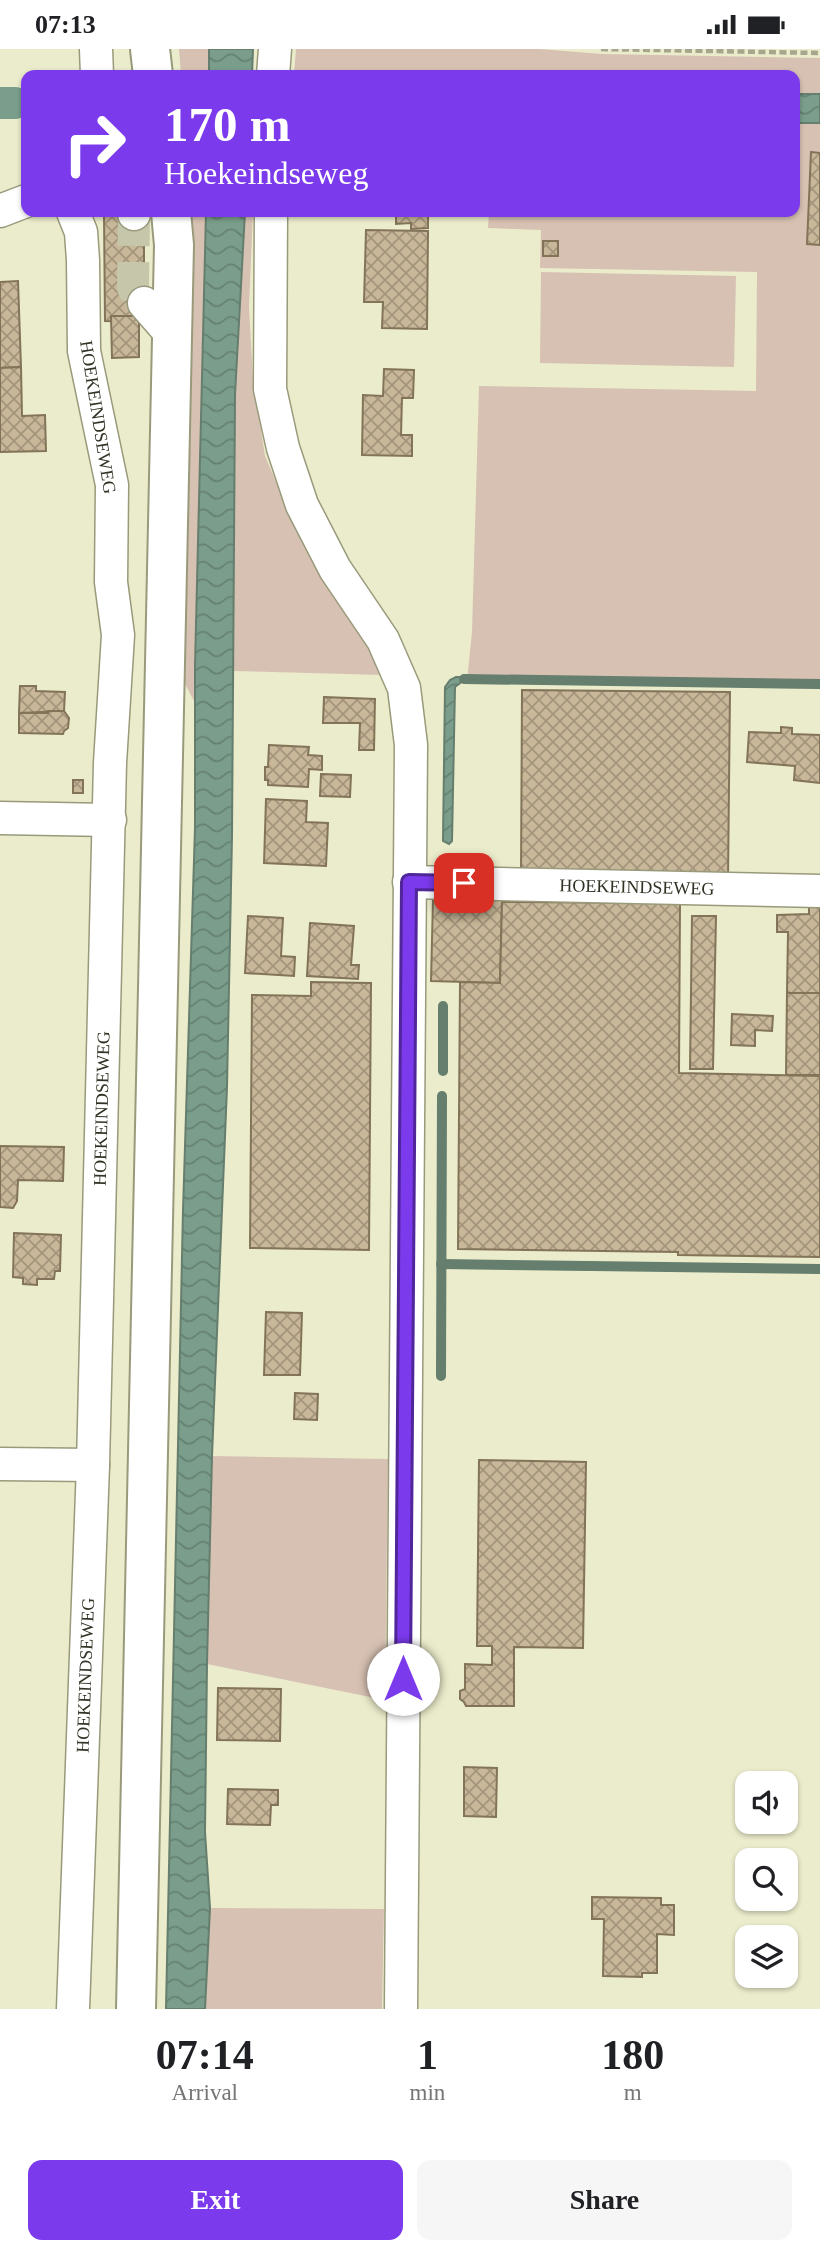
<!DOCTYPE html>
<style>
:root{--surface:#fff;--page:#f6f6f6;--text:#202124;--muted:#757577;--accent:#7c3aed}
body{margin:0;font-family:"Times New Roman",serif;background:var(--page);color:var(--text);height:100vh;display:flex;flex-direction:column;font-size:26px;white-space:nowrap}
*{box-sizing:border-box;margin:0}
p{font-size:23px;color:var(--muted)}
.icon{flex:none;width:38px;height:38px;fill:none;stroke:currentColor;stroke-width:2;stroke-linecap:round;stroke-linejoin:round}
.map{position:relative;height:1960px;overflow:hidden}
.details{display:flex;flex-direction:column;background:var(--surface);flex:1}
.details>*{flex:none}
.top-card{position:absolute;left:21px;top:21px;width:779px;height:147px;border-radius:14px;box-shadow:0 2px 5px #0004;background:#7c3aed;color:#fff;overflow:hidden}
.buttons{position:absolute;left:735px;top:1722px;display:grid;gap:14px}
.buttons a{display:grid;place-items:center;width:63px;height:63px;border-radius:14px;background:var(--surface);box-shadow:0 2px 5px #0004;font-size:35px}
.pin{position:absolute;display:grid;place-items:center;width:60px;height:60px;color:#fff;margin:-30px;border-radius:14px;box-shadow:0 4px 10px #0006}
.me{position:absolute;width:77px;margin:-38px;rotate:0deg;stroke-linejoin:round;filter:drop-shadow(0 0 5px #0008)}
.turn{display:flex;align-items:center;gap:24px;height:147px;padding:0 28px;font-size:32px}
.turn .icon{width:91px;height:91px;stroke-width:2.5}
.turn b{display:block;font-size:49px;line-height:60px}
.eta{display:flex;justify-content:space-evenly;align-items:center;height:119px;text-align:center}
.eta b{font-size:42px;font-weight:800;line-height:49px}
.button{display:flex;gap:14px;margin-top:auto;padding:14px 28px}
.button a{flex:1;height:80px;border-radius:14px;background:var(--accent);color:#fff;font-size:28px;font-weight:800;line-height:80px;text-align:center}
.button a+a{background:var(--page);color:var(--text)}
.status{display:flex;justify-content:space-between;align-items:center;height:49px;padding:0 35px;background:var(--surface);direction:ltr}
.status svg{height:19px;fill:currentColor}
.map>svg:first-child{display:block}
.green{fill:#d7c1b3}
.water{fill:url(#water-waves);stroke:#657e6d;stroke-width:2}
.lines{fill:none;stroke-linecap:round;stroke-linejoin:round}
.stream{stroke:#657e6d;stroke-width:10}
.canal{stroke:#7b9e8c;stroke-width:32}
.building{fill:url(#building-cross-hatch);stroke:#837459;stroke-width:2}
.minor-tunnel{stroke:#c6c7aa;stroke-width:32;stroke-dasharray:32 16;stroke-linecap:butt}
.minor-casing{stroke:#999a7b;stroke-width:35}
.major-casing{stroke:#999a7b;stroke-width:42}
.path{stroke:#a6a68d;stroke-width:4.5;stroke-dasharray:7 3.5;stroke-linecap:butt}
.minor{stroke:#fff;stroke-width:32}
.major{stroke:#fff;stroke-width:38}
.route-casing{stroke:#51269a;stroke-width:18}
.route{stroke:#7c3aed;stroke-width:12}
.labels{text-anchor:middle;dominant-baseline:central;stroke-width:7;stroke-linejoin:round;paint-order:stroke}
.street-label{font-size:18px;fill:#323225;stroke:#fff}
</style>
<div class="status"><b>07:13</b><svg viewBox="0 0 49 12"><path d="M0 12V9h3v3zM5 12V6h3v6zM10 12V3h3v9zM15 12V0h3v12zM26 1h20v11H26zM47 4h2v5h-2z"/></svg></div>
<div class="map">
<svg width="820" height="1960" viewBox="0 0 820 1960">
<defs>
<pattern id="water-waves" width="16" height="10" patternUnits="userSpaceOnUse" patternTransform="scale(1.75)"><rect width="16" height="10" fill="#7b9e8c"/><path d="M0 5q4-4 8 0t8 0" fill="none" stroke="#658172"/></pattern>
<pattern id="building-cross-hatch" width="8" height="8" patternUnits="userSpaceOnUse" patternTransform="scale(1.75)"><rect width="8" height="8" fill="#c8b798"/><path d="M0 0l8 8M0 8l8-8" fill="none" stroke="#a3957c"/></pattern>
</defs>
<rect width="100%" height="100%" fill="#ebeccb"/>
<!-- green -->
<g class="green">
<polygon points="179,0 209,0 209,26 181,26"/>
<polygon points="296,0 540,0 602,5 820,9 820,45 795,45 794,26 294,26"/>
<polygon points="795,74 820,74 820,640 467,632 472,583 479,337 756,342 757,223 540,219 541,181 488,179 489,163 794,163"/>
<polygon points="188,163 206,163 194,652 184,633"/>
<polygon points="245,163 253,163 249,258 253,330 265,407 303,496 371,599 383,626 233,622 235,346"/>
<polygon points="541,223 736,227 734,318 540,314"/>
<polygon points="212,1407 388,1410 385,1651 207,1615"/>
<polygon points="210,1859 384,1860 382,1960 205,1960"/>
</g>
<!-- water -->
<g class="water">
<polygon points="209,0 253,0 252,26 209,26"/>
<rect x="795" y="45" width="25" height="29"/>
<polygon points="206,163 245,163 235,346 232,787 227,1038 212,1407 207,1615 205,1783 210,1859 205,1960 166,1960 183,1161 195,779 195,617"/>
<polygon points="456,628 464,628 463,632 455,638 452,792 449,795 443,792 445,638 450,631"/>
</g>
<g class="lines">
<!-- stream -->
<g class="stream">
<polyline points="464,630 820,635"/>
<polyline points="443,957 443,1022"/>
<polyline points="441,1215 820,1220"/>
<polyline points="441,1327 442,1047"/>
</g>
<!-- canal -->
<polyline class="canal" points="0,54 15,54"/>
</g>
<!-- building -->
<g class="building">
<polygon points="811,103 820,104 820,196 807,195"/>
<polygon points="396,163 428,163 428,179 411,180 411,174 396,175"/>
<polygon points="104,165 144,165 144,273 105,272"/>
<polygon points="366,181 428,182 427,280 382,279 383,253 364,253"/>
<rect x="543" y="192" width="15" height="15"/>
<polygon points="18,232 21,318 0,319 0,233"/>
<polygon points="111,267 139,267 139,308 112,309"/>
<polygon points="21,318 22,367 45,366 46,402 0,403 0,319"/>
<polygon points="384,320 414,321 413,349 402,349 401,386 412,386 412,407 362,406 363,346 383,347"/>
<polygon points="20,637 36,637 36,642 65,643 64,662 19,664"/>
<polygon points="522,641 730,643 728,830 521,827"/>
<polygon points="324,648 375,650 374,701 359,701 360,674 323,674"/>
<polygon points="48,662 64,662 69,669 68,679 64,682 63,685 19,684 19,664 48,664"/>
<polygon points="781,678 792,679 792,685 820,686 820,734 794,731 795,717 747,713 749,683 781,684"/>
<polygon points="269,696 309,698 308,706 322,707 322,721 309,720 308,738 268,736 268,731 265,731 265,718 268,718"/>
<polygon points="321,725 351,726 350,748 320,747"/>
<rect x="73" y="731" width="10" height="13"/>
<polygon points="266,750 307,752 306,773 328,774 326,817 264,814"/>
<polygon points="433,850 502,851 500,934 431,932"/>
<polygon points="502,853 680,854 679,1024 820,1027 820,1208 678,1206 678,1203 458,1200 460,933 500,934"/>
<polygon points="809,858 820,858 820,944 787,944 788,883 777,883 777,866 809,865"/>
<polygon points="248,867 283,869 281,907 295,908 294,927 245,924"/>
<polygon points="692,867 716,867 713,1020 690,1020"/>
<polygon points="310,874 354,877 351,916 359,916 358,930 307,927"/>
<polygon points="311,933 371,934 369,1201 250,1199 252,946 311,947"/>
<polygon points="787,944 820,944 820,1026 786,1026"/>
<polygon points="732,965 773,967 772,982 755,981 755,997 731,996"/>
<polygon points="0,1097 64,1098 63,1132 18,1131 17,1152 13,1159 0,1158"/>
<polygon points="14,1184 61,1186 60,1222 55,1222 54,1230 37,1230 37,1236 23,1235 23,1229 13,1228"/>
<polygon points="266,1263 302,1264 300,1326 264,1326"/>
<polygon points="295,1344 318,1345 317,1371 294,1370"/>
<polygon points="479,1411 586,1413 583,1599 514,1598 514,1657 466,1657 464,1653 460,1650 460,1642 465,1640 465,1615 492,1616 492,1597 477,1597"/>
<polygon points="218,1639 281,1640 280,1692 217,1691"/>
<polygon points="464,1718 497,1719 496,1768 464,1767"/>
<polygon points="228,1740 278,1741 278,1756 271,1756 270,1776 227,1775"/>
<polygon points="592,1848 661,1849 661,1856 674,1856 674,1886 657,1885 657,1924 642,1924 642,1928 603,1927 604,1870 592,1870"/>
</g>
<g class="lines">
<!-- minor-tunnel -->
<polyline class="minor-tunnel" points="134,165 133,239 144,254"/>
<!-- minor casing -->
<g class="minor-casing">
<g id="minor">
<polyline points="96,0 97,26"/>
<polyline points="273,26 275,0"/>
<polyline points="0,162 26,152"/>
<polyline points="271,163 270,340 283,399 302,456 335,520 383,591 404,639 411,696 401,1960"/>
<polyline points="134,165 134,163"/>
<polyline points="144,254 171,285"/>
<polyline points="0,769 110,771"/>
<path id="s1" d="M409 833 820 842"/>
<polyline points="0,1415 93,1416"/>
<path id="s2" d="M73 1960 93 1416 110 714 118 586 111 533 112 436 84 302 83 211 81 183 73 163"/>
</g>
</g>
<!-- major casing -->
<g class="major-casing">
<g id="major">
<polyline points="150,0 153,26"/>
<polyline points="136,1960 174,196 171,163"/>
</g>
</g>
<!-- path -->
<polyline class="path" points="601,0 820,4"/>
<!-- minor -->
<use href="#minor" class="minor"/>
<!-- major -->
<use href="#major" class="major"/>
</g>
<g class="lines">
<!-- route casing -->
<g class="route-casing">
<polyline id="route" points="403,1630 409,833 464,834"/>
</g>
<!-- route -->
<use href="#route" class="route"/>
</g>
<g class="labels">
<!-- street labels -->
<g class="street-label">
<text transform="translate(98 368) rotate(81)">HOEKEINDSEWEG</text>
<text stroke="none"><textPath href="#s1" startOffset="228">HOEKEINDSEWEG</textPath></text>
<text stroke="none"><textPath href="#s2" startOffset="901">HOEKEINDSEWEG</textPath></text>
<text stroke="none"><textPath href="#s2" startOffset="334">HOEKEINDSEWEG</textPath></text>
</g>
</g>
</svg>
<div class="buttons">
<a><svg class="icon" aria-label="sound" viewBox="0 0 24 24"><path d="M4 9h4l5-4v14l-5-4H4zM17 9q2 3 0 6"/></svg></a>
<a><svg class="icon" aria-label="search" viewBox="0 0 24 24"><circle cx="10" cy="10" r="6"/><path d="M15 15l6 6"/></svg></a>
<a><svg class="icon" aria-label="layers" viewBox="0 0 24 24"><path d="M12 4l9 5-9 5-9-5zM3 14l9 5 9-5"/></svg></a>
</div>
<div class="pin" style="left:464px;top:834px;background:#d93025"><svg class="icon" aria-label="arrive" viewBox="0 0 24 24"><path d="M6 21V4h12l-3 4 3 4H6"/></svg></div>
<svg class="me" style="left:403px;top:1630px" viewBox="-20 -20 40 40"><circle r="19" fill="#fff"/><path d="M0-13L10 11 0 6-10 11z" fill="#7c3aed"/></svg>
<div class="top-card">
<div class="turn"><svg class="icon" aria-label="right" viewBox="0 0 24 24"><path d="M7 20v-9h11M14 6l5 5-5 5"/></svg><div><b>170 m</b>Hoekeindseweg</div></div>
</div>
</div>
<section class="details">
<div class="eta">
<div><b>07:14</b><p>Arrival</p></div>
<div><b>1</b><p>min</p></div>
<div><b>180</b><p>m</p></div>
</div>
<div class="button"><a>Exit</a><a>Share</a></div>
</section>
